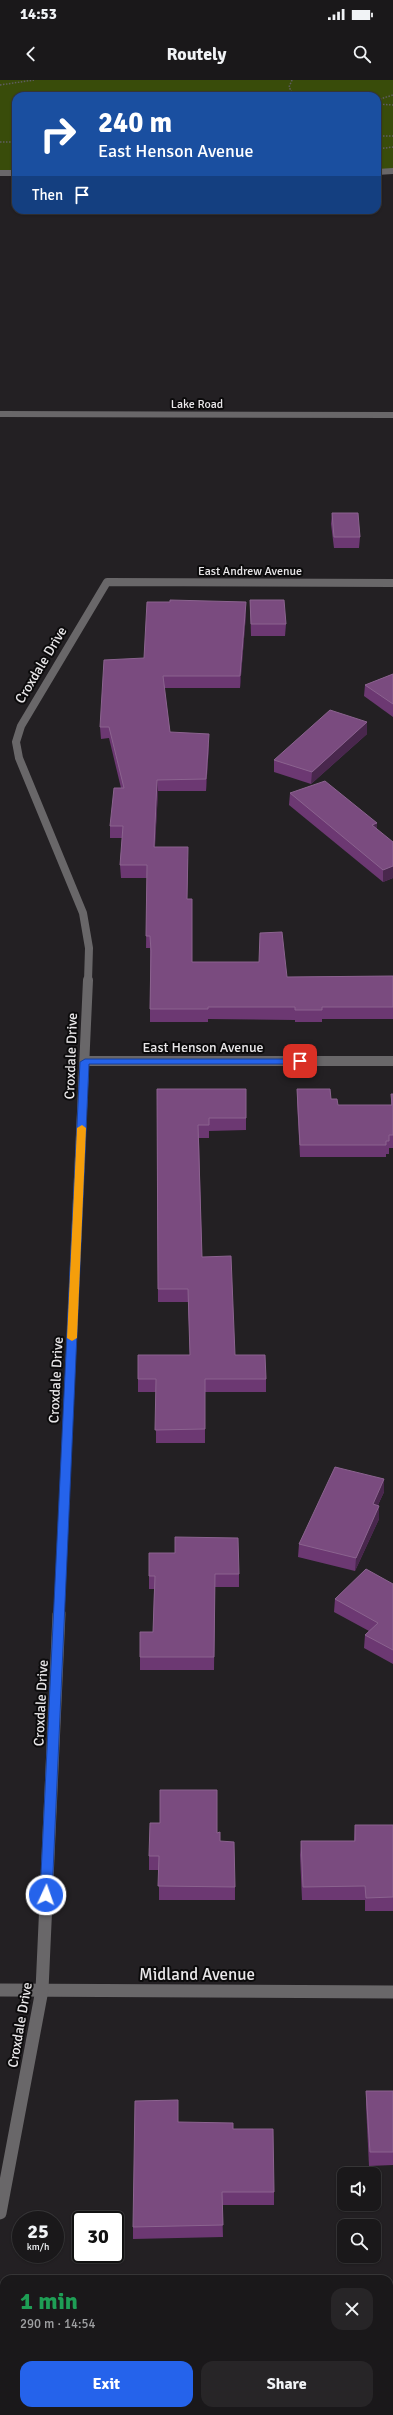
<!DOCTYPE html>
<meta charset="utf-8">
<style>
:root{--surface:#1a181a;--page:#272527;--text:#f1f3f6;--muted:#9fa0a2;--line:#383739;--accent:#2563eb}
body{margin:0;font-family:Signika,sans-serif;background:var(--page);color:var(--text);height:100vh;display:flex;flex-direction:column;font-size:15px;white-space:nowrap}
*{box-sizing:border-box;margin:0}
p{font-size:13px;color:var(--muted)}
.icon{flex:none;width:22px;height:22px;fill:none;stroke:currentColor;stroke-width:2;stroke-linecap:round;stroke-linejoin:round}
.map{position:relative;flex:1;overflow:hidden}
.side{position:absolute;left:0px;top:2195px;width:393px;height:140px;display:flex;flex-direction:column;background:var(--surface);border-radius:12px 12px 0 0;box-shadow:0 1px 3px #0004,0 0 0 1px var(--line)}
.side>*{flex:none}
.hud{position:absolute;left:12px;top:12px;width:369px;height:122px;border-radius:12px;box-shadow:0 1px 3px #0004,0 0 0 1px var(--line);background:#1a4fa0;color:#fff;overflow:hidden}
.controls{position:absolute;left:337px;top:2087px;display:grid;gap:8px}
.controls a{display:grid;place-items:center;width:44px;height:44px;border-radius:8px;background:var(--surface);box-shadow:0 1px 3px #0004,0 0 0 1px var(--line);font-size:20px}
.speed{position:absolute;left:12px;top:2131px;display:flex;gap:8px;font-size:20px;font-weight:700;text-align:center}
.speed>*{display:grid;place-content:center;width:52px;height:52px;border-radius:50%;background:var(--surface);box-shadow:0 1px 3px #0004,0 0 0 1px var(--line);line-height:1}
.speed small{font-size:10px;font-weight:400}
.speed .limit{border:2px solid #111;border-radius:6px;background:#fff;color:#111}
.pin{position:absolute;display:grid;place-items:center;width:34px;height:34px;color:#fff;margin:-17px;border-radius:8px;box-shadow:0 2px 6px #0006}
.me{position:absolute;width:44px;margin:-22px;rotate:3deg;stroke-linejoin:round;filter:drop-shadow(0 0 3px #0008)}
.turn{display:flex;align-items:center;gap:14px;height:84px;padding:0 20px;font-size:18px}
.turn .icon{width:52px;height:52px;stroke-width:2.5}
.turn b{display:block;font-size:28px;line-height:34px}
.then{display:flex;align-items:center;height:38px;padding:0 20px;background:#0003;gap:8px;font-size:15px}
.round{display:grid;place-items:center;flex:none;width:42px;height:42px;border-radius:12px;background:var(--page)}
.overview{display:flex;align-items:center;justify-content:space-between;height:68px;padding:0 20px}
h1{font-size:24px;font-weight:700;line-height:30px;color:#1e9e55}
.action{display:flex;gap:8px;margin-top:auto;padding:8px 20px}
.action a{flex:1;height:46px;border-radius:12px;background:var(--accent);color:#fff;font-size:16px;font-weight:700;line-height:46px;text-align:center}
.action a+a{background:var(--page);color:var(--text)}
.status{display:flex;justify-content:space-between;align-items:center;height:28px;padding:0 20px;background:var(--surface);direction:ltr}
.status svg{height:11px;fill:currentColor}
header{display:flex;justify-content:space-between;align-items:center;height:52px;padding:0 20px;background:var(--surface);font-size:18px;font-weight:700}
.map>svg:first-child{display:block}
.green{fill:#394c0a}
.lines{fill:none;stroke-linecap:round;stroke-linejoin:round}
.path{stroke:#5f5d5f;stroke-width:1.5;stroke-dasharray:1.5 1.5;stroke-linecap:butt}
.minor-far3{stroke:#696769;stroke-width:6}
.minor-far2{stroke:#696769;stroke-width:8}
.minor-far1{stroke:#696769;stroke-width:10}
.minor{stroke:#696769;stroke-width:13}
.tertiary{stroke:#696769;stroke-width:6}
.wall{fill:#6c3872}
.shaded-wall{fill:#49274d}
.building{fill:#7a4b7f;stroke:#8b638f}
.route{fill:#2563eb;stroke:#184099}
.slow{fill:#f59e0b}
.labels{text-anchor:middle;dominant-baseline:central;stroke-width:4;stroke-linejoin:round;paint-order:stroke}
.far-street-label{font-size:12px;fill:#e9e7e9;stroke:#0c0b0c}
.street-label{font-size:14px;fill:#e9e7e9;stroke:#0c0b0c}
.near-street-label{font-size:17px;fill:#e9e7e9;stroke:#0c0b0c}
</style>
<div class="status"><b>14:53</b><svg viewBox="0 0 49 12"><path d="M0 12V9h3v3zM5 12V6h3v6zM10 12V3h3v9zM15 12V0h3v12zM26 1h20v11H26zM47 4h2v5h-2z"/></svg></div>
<header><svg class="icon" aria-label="back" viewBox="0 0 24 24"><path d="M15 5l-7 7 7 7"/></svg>Routely<svg class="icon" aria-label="search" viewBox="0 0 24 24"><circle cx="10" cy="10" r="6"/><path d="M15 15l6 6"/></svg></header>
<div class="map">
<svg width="393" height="2335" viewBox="0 0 393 2335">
<rect width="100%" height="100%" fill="#232023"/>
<!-- green -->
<polygon class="green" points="0,0 393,0 393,91 377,92 377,16 16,16 16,93 0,93"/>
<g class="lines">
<!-- path -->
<g class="path">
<polyline points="292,0 289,7 294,16"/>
<polyline points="0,5 34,0"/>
<polyline points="377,20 393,15"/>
<polyline points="377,24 393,25"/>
<polyline points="377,56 393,56"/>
<polyline points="0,62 16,62"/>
<polyline points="377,69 393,67"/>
</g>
<!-- minor-far3 -->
<polyline class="minor-far3" points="0,334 393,335"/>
<!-- minor-far2 -->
<polyline class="minor-far2" points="88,901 89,868 83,833 19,678 16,662 21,646 107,502 393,503"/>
<!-- minor-far1 -->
<g class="minor-far1">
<polyline points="85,981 393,981"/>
<polyline points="59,1535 88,900"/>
</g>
<!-- minor -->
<g class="minor">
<polyline points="0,1910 393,1912"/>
<polyline points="0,2133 42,1910 59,1534"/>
</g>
<!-- tertiary -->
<g class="tertiary">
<polyline points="377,92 393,91"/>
<polyline points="0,93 16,93"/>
</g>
</g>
<!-- wall -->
<g class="wall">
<polygon points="332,433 360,457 359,468 334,468 331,444"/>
<polygon points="250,520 286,544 285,556 251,556"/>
<polygon points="246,534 240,608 164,608 170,652 209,665 206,711 158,711 155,767 188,779 187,819 192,882 287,897 393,896 393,939 322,939 322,942 295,942 295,940 208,939 208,942 150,942 150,868 146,868 147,798 121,798 120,785 122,758 110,758 110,746 121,708 109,658 101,659 100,647 144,578"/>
<polygon points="393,594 393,637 364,616 365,605"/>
<polygon points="367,642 367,654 311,704 274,692 274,680"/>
<polygon points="290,713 393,762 393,798 383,802 289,725"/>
<polygon points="157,1009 246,1009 246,1050 209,1051 209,1058 199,1058 202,1177 235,1275 266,1299 266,1312 205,1312 205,1363 156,1363 156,1312 138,1312 138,1299 190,1275 188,1222 158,1222"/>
<polygon points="297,1009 331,1019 338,1025 391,1025 391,1014 393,1014 393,1068 389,1068 389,1074 386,1074 386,1077 300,1077 297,1022"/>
<polygon points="384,1399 384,1412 378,1425 379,1426 379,1439 355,1491 298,1477 299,1464"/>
<polygon points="149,1473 239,1494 239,1507 215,1507 214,1590 140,1590 140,1577 153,1552 154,1509 149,1509"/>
<polygon points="393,1504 393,1584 364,1568 365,1555 369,1551 334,1532 335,1519"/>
<polygon points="355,1745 393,1745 393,1831 365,1831 365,1820 302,1820 300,1775 301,1761 354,1761"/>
<polygon points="217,1753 235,1807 235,1820 159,1820 159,1790 149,1790 149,1776"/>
<polygon points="366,2011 393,2011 393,2085 369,2086 366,2025"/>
<polygon points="178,2042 233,2049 274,2112 274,2125 222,2125 223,2157 133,2159 133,2147"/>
<rect x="89" y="2331" width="119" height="4"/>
</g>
<!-- shaded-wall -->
<g class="shaded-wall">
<polygon points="246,522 246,534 240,608 240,596"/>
<polygon points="367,642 367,654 311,704 312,692"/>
<polygon points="209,654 209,665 206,711 206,699"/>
<polygon points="157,700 158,711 154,779 154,767"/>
<polygon points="377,743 377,755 372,745"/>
<polygon points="393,786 393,798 383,802 383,790"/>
<polygon points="384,1399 384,1412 372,1437 373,1424"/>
<polygon points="379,1426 379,1439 355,1491 356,1478"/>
</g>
<!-- building -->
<g class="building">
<polygon points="332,433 358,433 360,457 334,457"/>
<polygon points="170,520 246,522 240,596 163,596 170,652 209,654 206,699 157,700 154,767 188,767 187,819 192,819 192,882 259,882 260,853 282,852 287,897 393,896 393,927 322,927 322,930 295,930 295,927 208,927 208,929 150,929 151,871 150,856 146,856 147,785 120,785 123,746 110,746 114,708 124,708 109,647 100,647 104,580 144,578 147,522 170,522"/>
<polygon points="250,520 284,520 286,544 251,544"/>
<polygon points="393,594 393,624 365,605"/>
<polygon points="330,630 367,642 312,692 274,680"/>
<polygon points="325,701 377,743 372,745 393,762 393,786 383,790 290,713"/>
<polygon points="157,1009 246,1009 246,1038 209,1038 209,1045 198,1045 202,1177 231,1176 235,1275 265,1275 266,1299 205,1299 205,1349 155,1350 156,1299 138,1299 138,1275 190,1275 188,1209 158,1209"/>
<polygon points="297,1009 330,1009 331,1019 337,1019 338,1025 392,1025 391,1014 393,1014 393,1055 389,1055 389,1061 386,1061 386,1065 300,1065"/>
<polygon points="335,1387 384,1399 373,1424 379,1426 356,1478 299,1464"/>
<polygon points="175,1457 238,1458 239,1494 215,1494 214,1577 140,1577 140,1552 153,1552 155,1496 149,1496 149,1473 175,1473"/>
<polygon points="366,1489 393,1504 393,1570 365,1555 378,1543 335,1519"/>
<polygon points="160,1710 217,1710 217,1753 220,1752 220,1761 234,1762 235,1807 158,1806 159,1776 149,1776 150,1743 160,1743"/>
<polygon points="355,1745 393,1745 393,1817 366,1818 365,1806 303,1807 301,1761 355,1761"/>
<polygon points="366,2011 393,2011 393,2072 370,2072"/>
<polygon points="178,2020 178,2042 233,2043 233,2049 273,2049 274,2112 222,2112 223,2145 133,2147 135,2021"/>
<rect x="89" y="2331" width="97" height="4"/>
</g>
<!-- route -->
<polygon class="route" points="85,979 300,979 305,981 300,984 89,984 52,1815 46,1820 40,1815 80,982"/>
<!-- slow -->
<polygon class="slow" points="82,1045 86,1048 77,1258 72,1261 67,1258 77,1048"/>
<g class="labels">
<!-- far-street labels -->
<g class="far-street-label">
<text x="197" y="324">Lake Road</text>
<text x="250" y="491">East Andrew Avenue</text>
</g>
<!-- street labels -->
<g class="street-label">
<text transform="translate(41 585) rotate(-59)">Croxdale Drive</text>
<text x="203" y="967">East Henson Avenue</text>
<text transform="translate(71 976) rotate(-88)">Croxdale Drive</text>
<text transform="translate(56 1300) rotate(-87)">Croxdale Drive</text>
<text transform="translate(41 1623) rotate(-87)">Croxdale Drive</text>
<text transform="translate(20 1945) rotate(-80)">Croxdale Drive</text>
</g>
<!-- near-street labels -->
<g class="near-street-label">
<text x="197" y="1894">Midland Avenue</text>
</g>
</g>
</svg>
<div class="controls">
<a><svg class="icon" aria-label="sound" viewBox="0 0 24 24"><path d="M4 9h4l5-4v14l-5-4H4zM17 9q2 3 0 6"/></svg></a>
<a><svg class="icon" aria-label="search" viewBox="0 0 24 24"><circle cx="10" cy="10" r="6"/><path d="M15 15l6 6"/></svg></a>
</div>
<div class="speed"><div>25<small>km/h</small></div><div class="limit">30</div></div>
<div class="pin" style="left:300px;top:981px;background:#d93025"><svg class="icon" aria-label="arrive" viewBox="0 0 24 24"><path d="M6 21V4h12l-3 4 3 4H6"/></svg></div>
<svg class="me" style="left:46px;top:1815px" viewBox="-20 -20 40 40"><circle r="17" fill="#2563eb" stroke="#fff" stroke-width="3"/><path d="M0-11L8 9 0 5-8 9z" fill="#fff"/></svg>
<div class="hud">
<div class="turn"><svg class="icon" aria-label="right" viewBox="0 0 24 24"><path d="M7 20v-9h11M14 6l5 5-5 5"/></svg><div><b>240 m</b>East Henson Avenue</div></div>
<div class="then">Then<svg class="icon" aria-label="arrive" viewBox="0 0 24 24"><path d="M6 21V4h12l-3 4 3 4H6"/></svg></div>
</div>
<section class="side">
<div class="overview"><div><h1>1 min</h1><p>290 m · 14:54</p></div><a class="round"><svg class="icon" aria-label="close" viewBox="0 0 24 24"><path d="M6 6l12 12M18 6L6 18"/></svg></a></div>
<div class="action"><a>Exit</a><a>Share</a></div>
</section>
</div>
